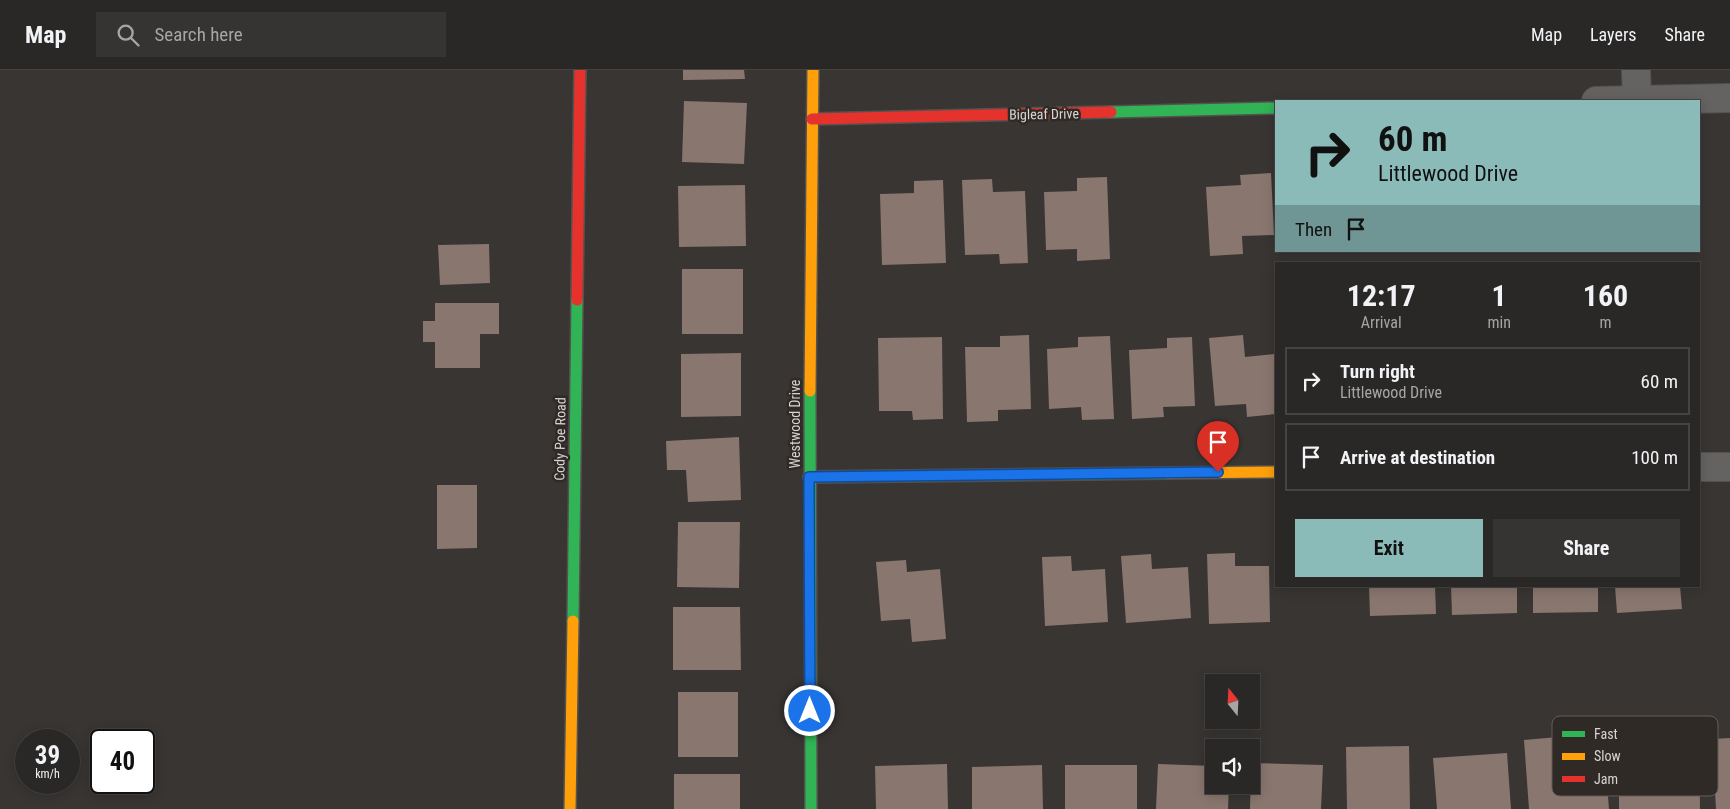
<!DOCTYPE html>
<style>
:root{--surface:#2a2826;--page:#363432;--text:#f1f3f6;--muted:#a5a6a7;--line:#464443;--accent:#8bbbb9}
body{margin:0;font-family:"Roboto Condensed",sans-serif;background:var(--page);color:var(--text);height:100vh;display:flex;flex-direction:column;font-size:19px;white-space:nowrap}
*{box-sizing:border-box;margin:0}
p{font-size:16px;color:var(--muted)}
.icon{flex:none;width:28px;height:28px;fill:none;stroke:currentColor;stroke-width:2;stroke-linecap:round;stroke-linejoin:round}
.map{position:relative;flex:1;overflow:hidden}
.details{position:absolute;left:1275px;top:192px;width:425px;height:325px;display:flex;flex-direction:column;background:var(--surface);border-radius:0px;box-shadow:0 2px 12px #0003,0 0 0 1px var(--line)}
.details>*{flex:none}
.top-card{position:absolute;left:1275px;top:30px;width:425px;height:152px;border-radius:0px;box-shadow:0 2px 12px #0003,0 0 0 1px var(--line);background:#8bbbb9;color:#111;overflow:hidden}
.needle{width:32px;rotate:342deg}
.tools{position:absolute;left:1205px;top:604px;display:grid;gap:10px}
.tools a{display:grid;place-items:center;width:55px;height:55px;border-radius:0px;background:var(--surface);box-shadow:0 2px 12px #0003,0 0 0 1px var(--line);font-size:25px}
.speed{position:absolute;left:15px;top:659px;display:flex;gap:10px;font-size:25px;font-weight:700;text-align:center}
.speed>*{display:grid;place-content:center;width:65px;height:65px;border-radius:50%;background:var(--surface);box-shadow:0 2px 12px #0003,0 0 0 1px var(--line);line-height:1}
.speed small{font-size:12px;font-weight:400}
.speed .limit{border:2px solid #111;border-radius:8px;background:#fff;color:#111}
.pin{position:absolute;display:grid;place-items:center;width:42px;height:42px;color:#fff;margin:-51px -21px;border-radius:50% 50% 50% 0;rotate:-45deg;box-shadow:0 0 5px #0007}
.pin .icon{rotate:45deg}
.me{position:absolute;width:55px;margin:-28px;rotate:0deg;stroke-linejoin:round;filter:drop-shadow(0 0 4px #0008)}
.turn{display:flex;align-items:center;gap:18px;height:105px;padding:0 20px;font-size:22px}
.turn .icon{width:65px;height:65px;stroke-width:2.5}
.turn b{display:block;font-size:35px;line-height:42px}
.then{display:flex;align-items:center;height:48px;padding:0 20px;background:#0003;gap:10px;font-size:19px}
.eta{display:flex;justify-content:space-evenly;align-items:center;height:85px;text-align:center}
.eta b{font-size:30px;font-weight:700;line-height:35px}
.action{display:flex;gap:10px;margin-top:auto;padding:10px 20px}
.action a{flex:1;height:58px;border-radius:0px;background:var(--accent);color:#111;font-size:20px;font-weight:700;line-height:58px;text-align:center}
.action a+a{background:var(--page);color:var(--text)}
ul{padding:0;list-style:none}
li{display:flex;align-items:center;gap:15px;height:68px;margin:0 10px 8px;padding:0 10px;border:2px solid var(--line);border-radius:0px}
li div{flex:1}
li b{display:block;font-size:19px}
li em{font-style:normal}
header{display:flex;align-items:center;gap:30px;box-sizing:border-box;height:70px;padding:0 25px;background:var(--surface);border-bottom:1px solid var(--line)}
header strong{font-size:24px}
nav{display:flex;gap:28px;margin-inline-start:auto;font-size:18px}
.search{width:350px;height:45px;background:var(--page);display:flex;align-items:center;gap:12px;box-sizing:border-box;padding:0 18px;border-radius:0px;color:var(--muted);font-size:19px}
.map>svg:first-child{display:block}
.building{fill:#89766f}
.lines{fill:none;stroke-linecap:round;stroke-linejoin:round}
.street-casing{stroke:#54514f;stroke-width:30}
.fast-casing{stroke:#54514f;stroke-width:14}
.slow-casing{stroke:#54514f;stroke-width:14}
.jam-casing{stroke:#54514f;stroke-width:14}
.street{stroke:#656362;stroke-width:28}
.fast{stroke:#30b455;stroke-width:11}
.slow{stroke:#ff9f0a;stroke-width:11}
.jam{stroke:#e5322d;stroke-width:11}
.route-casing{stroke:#114b97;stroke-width:12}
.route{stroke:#1a73e8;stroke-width:9}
.labels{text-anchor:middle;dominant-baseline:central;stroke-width:5;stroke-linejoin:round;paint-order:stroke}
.street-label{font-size:14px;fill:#d8d4d2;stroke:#302a27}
.key{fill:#302a27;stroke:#625d5a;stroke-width:1}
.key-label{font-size:14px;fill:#d8d4d2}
</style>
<header>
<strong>Map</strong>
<div class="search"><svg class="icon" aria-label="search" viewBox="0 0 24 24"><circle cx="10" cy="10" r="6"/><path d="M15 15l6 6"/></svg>Search here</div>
<nav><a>Map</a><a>Layers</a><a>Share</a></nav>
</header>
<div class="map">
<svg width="1730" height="739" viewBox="0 0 1730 739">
<rect width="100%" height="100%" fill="#383533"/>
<!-- building -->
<g class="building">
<polygon points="683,0 744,0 745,9 683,10"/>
<polygon points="684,31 747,33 744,94 682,92"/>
<polygon points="1271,103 1274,165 1242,166 1243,184 1210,186 1206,117 1241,115 1240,105"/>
<polygon points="1107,107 1110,189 1077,191 1077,179 1046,180 1044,122 1077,121 1077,108"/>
<polygon points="992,109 993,122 1025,121 1028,193 1000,194 999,184 965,185 962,110"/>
<polygon points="943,110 946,193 882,195 880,124 914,123 914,111"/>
<polygon points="745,115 746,176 679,177 678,116"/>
<polygon points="489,174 490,213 440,215 438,175"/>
<rect x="682" y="199" width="61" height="65"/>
<polygon points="435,233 499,233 499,264 480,264 480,298 435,298 435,272 423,272 423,251 435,251"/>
<polygon points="1029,265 1031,339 998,340 998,351 967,352 965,277 1000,277 1000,266"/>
<polygon points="1243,265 1245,287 1274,284 1276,317 1276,344 1247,347 1246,334 1215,336 1209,268"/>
<polygon points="1110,266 1114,349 1082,350 1081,337 1049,339 1047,279 1078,277 1078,267"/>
<polygon points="942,267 943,349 913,350 912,341 879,341 878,268"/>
<polygon points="1192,267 1195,336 1163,337 1164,347 1132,349 1129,280 1167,278 1167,268"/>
<polygon points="741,283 741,346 681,347 681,284"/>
<polygon points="739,367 741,430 688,432 686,400 667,400 666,371"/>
<polygon points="437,415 477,415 477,478 437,479"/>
<polygon points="678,452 740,452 739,518 677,517"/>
<polygon points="1235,483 1235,496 1269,496 1270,552 1209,554 1207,484"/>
<polygon points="1151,484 1152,499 1188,497 1191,548 1126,553 1121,486"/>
<polygon points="1071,486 1072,501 1105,499 1108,552 1045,556 1042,487"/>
<polygon points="906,490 907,502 940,499 946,569 912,572 910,549 881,551 876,492"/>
<polygon points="1369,516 1435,516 1436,544 1370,546"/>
<polygon points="1451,516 1517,516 1517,543 1452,545"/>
<polygon points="1533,516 1598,516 1598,542 1533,543"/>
<polygon points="1615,516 1680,516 1682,539 1617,543"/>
<polygon points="673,537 740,537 741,600 673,600"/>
<rect x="678" y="622" width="60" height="65"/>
<polygon points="1603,663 1609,739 1529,739 1524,670"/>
<polygon points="1699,665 1700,739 1619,739 1619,666"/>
<polygon points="1730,668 1730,739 1716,739 1712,669"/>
<polygon points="1409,676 1410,739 1347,739 1346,677"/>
<polygon points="1507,683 1511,739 1437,739 1433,688"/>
<polygon points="1251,693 1323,695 1321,739 1250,739"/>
<polygon points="947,694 948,739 876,739 875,696"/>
<polygon points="1158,694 1214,696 1214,715 1229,715 1228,739 1156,739"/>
<polygon points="1042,695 1043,739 972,739 972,697"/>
<rect x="1065" y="695" width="72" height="44"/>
<rect x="674" y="704" width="66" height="35"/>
</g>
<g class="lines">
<!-- street casing -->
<g class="street-casing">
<g id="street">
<polyline points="1636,0 1637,30"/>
<polyline points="1596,31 1730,28"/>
<polyline points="1699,397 1730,397"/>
</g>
</g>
<!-- fast casing -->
<g class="fast-casing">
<g id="fast">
<polyline points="1111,42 1276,38"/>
<polyline points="810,321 811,739"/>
<polyline points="809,407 1168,403"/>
<polyline points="573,551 577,230"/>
</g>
</g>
<!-- slow casing -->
<g class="slow-casing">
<g id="slow">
<polyline points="810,321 813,0"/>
<polyline points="1168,403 1276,402"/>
<polyline points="570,739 573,551"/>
</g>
</g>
<!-- jam casing -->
<g class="jam-casing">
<g id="jam">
<polyline points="812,49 1111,42"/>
<polyline points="577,230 580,0"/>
</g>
</g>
<!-- street -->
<use href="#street" class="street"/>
<!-- fast -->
<use href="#fast" class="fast"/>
<!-- slow -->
<use href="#slow" class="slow"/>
<!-- jam -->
<use href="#jam" class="jam"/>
</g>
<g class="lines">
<!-- route casing -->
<g class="route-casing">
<polyline id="route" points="810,641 809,407 1218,402"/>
</g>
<!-- route -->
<use href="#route" class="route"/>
</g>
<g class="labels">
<!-- street labels -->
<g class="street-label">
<text transform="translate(1044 44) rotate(-1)">Bigleaf Drive</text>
<text transform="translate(795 354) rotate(-90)">Westwood Drive</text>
<text transform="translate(560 369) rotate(-89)">Cody Poe Road</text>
</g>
</g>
<!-- legend -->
<rect x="1552" y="646" width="166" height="80" rx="8" class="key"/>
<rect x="1562" y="661" width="23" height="6" fill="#30b455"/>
<rect x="1562" y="683" width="23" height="7" fill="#ff9f0a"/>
<rect x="1562" y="706" width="23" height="6" fill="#e5322d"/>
<g class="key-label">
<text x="1594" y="669">Fast</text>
<text x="1594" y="691">Slow</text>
<text x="1594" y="714">Jam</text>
</g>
</svg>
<div class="tools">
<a><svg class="needle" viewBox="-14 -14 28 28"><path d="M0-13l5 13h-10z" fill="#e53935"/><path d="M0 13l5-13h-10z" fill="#a5a6a7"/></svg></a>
<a><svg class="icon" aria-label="sound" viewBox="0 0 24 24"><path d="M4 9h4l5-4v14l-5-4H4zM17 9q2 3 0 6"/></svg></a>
</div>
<div class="speed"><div>39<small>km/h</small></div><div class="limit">40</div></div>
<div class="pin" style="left:1218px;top:402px;background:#d93025"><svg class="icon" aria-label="arrive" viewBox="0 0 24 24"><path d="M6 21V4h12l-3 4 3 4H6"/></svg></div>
<svg class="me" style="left:810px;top:641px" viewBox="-20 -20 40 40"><circle r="17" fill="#1a73e8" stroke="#fff" stroke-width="3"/><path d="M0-11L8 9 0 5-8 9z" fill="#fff"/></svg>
<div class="top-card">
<div class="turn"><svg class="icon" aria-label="right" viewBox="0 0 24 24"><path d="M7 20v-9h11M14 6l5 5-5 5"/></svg><div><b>60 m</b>Littlewood Drive</div></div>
<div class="then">Then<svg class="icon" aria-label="arrive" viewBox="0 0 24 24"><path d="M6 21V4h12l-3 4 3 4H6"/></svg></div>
</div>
<section class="details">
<div class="eta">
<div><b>12:17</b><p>Arrival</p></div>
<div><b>1</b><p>min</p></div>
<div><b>160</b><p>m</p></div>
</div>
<ul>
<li><svg class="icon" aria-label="right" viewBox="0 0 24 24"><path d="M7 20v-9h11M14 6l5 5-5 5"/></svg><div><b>Turn right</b><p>Littlewood Drive</p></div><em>60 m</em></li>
<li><svg class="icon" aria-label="arrive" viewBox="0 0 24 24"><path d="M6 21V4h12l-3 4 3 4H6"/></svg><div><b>Arrive at destination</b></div><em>100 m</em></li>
</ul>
<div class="action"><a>Exit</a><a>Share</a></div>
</section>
</div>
